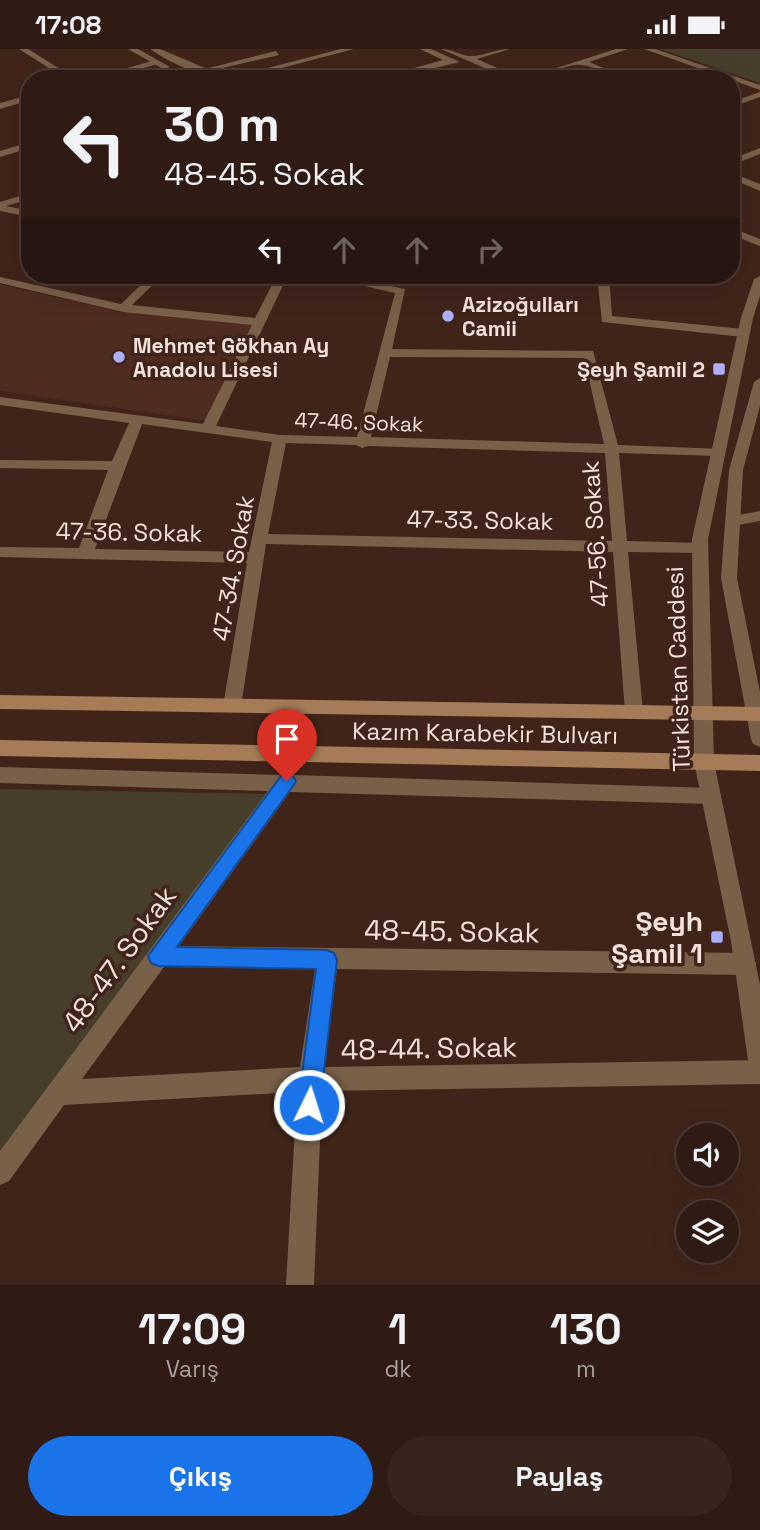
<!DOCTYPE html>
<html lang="tr">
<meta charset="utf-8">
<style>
:root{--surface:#301b14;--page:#38241d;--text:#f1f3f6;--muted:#a8a1a0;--line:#4b3934;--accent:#1a73e8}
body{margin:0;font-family:"Space Grotesk",sans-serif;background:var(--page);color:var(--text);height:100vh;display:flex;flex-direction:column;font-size:26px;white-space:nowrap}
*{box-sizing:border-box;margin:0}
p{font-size:23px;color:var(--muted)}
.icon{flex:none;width:38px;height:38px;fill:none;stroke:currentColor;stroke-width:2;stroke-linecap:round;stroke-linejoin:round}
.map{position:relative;height:1236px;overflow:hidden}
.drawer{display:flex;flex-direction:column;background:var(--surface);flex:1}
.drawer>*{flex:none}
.guide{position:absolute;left:21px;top:21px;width:719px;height:214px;border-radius:28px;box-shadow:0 7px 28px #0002,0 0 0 2px var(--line);background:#301b14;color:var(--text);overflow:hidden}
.controls{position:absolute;left:676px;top:1074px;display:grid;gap:14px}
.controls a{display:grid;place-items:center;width:63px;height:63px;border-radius:50%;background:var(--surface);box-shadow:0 7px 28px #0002,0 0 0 2px var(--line);font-size:35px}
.pin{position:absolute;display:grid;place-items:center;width:60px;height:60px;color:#fff;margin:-72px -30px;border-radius:50% 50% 50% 0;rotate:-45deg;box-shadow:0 0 7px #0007}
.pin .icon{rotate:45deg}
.me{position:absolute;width:77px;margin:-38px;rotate:4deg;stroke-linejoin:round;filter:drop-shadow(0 0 5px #0008)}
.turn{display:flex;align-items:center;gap:24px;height:147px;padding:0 28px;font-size:32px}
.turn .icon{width:91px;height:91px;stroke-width:2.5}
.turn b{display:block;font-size:49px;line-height:60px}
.lanes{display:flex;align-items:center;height:66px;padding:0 28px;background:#0003;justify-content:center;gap:35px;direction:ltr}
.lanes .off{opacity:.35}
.eta{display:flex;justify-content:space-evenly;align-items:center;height:119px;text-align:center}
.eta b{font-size:42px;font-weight:600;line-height:49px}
.primary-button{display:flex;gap:14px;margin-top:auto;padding:14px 28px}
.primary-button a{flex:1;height:80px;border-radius:42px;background:var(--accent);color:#fff;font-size:28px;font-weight:600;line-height:80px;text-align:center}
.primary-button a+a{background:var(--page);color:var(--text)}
.status{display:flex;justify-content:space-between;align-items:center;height:49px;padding:0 35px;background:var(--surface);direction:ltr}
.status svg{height:19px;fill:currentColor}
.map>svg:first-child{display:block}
.built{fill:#4e2c20}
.green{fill:#463e2a}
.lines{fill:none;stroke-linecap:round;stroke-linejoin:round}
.minor{fill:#796049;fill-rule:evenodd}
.tertiary{fill:#796049;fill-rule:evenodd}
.secondary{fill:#a57c57;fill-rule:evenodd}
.route{fill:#1a73e8;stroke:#114b97;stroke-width:2}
.poi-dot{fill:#acaffb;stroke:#40241a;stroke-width:2.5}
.labels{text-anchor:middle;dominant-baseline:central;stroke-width:7;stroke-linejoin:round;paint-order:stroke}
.far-poi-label{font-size:21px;font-weight:bold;fill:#f5e2db;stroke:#40241a;text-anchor:start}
.far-street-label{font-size:21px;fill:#f5e2db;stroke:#40241a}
.street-label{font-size:24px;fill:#f5e2db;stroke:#40241a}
.near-poi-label{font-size:28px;font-weight:bold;fill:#f5e2db;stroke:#40241a;text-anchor:end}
.near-street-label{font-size:28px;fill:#f5e2db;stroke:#40241a}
</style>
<div class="status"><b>17:08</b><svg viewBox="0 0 49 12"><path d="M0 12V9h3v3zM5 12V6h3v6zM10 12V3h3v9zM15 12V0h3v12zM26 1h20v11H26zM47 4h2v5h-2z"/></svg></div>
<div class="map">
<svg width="760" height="1236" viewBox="0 0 760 1236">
<rect width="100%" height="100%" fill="#40241a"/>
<!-- built -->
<polygon class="built" points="0,235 119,263 255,273 208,372 0,342"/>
<!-- green -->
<g class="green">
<polygon points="660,0 760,0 760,34"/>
<polygon points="0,740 268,745 0,1107"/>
</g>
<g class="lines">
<!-- minor -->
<g class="minor">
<polygon points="19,0 28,0 76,30 66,30"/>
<polygon points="341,0 354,0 240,30 229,29"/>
<polygon points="420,0 431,0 460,13 389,30 375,30 443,11"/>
<path d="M441 0C452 0 459 6 469 7 482 8 496 0 510 0L477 10 522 30H510Z"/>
<path d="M616 0H628L589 13 631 30C613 30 599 18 582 16 566 14 542 30 522 30Z"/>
<polygon points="644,0 655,0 760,36 760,41"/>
<polygon points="276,2 279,6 201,24 197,22"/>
<polygon points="155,11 158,15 104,30 90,30"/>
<polygon points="760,43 760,48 732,58 732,53"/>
<polygon points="30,46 30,51 0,60 0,54"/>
<polygon points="30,93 30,99 0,108 0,102"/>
<polygon points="760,99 760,105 732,116 732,110"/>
<polygon points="732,124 760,135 760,142 732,130"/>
<polygon points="30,144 30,150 6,157 30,162 30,168 0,162 0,153"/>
<path d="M151 226H163L132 256 255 269 277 226H288L216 377 280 386 357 388 395 244 317 226H338L405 240 392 300 593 302 618 396 723 400V406L718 407 619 404 627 492 700 494 708 499 700 504 628 503 643 663 640 668H628L625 663 613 503 266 495 241 657 238 662H226L223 657 247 514 0 508V498L79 499 108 421 0 419V411L112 412 129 374 0 356V348L203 375 252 276 123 263 0 234V228L121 255ZM390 308 584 309 604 395 371 388ZM142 375 272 393 249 503 95 500ZM286 394 356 396 362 399 368 397 605 404 612 492 268 485Z"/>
<polygon points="597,226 609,226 612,267 743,280 749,284 743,288 602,273"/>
<polygon points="760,462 760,472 733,477 725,472 728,468"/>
<path d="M0 718 281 726 287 724 294 726 711 739 718 741 721 747 718 753 711 755 290 743 179 897 745 904 753 907 756 915 753 923 745 926 337 920 324 1018 760 1011V1035L322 1042 314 1236H286L297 1043 64 1056 9 1132 0 1136V1102L268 742 0 734ZM164 918 315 920 300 1018 82 1030Z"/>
</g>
<!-- tertiary -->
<g class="tertiary">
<polygon points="128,0 138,0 170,18 163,20"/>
<path d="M150 0H160L229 29C206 32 169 13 150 0Z"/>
<polygon points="732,179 760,190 760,197 732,186"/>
<polygon points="760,227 760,247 753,269 708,490 714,713 760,936 760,1023 752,1019 748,1011 731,892 694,713 692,490 741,269 754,230"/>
<polygon points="760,329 760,357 743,421 737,529 760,643 760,698 753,695 751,690 721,529 729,421 754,333"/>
</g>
<!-- secondary -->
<g class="secondary">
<polygon points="0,646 760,658 760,672 0,660"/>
<polygon points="0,691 760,706 760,722 0,707"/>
</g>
</g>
<!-- route -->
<polygon class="route" points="287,725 293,727 296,732 293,737 177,898 327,901 334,904 337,911 320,1056 317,1064 309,1067 301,1064 298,1056 316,920 158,917 151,914 148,907 281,727"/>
<!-- markers -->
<g class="poi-dot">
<circle cx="448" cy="267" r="7"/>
<circle cx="119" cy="308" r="7"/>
<rect x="712" y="313" width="14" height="14" rx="3.5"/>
<rect x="710" y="881" width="14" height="14" rx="3.5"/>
</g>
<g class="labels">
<!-- far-poi labels -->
<g class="far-poi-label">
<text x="462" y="255">Azizoğulları<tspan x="462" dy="24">Camii</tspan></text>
<text x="133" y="296">Mehmet Gökhan Ay<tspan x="133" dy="24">Anadolu Lisesi</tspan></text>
<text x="705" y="320" text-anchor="end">Şeyh Şamil 2</text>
</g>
<!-- far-street labels -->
<g class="far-street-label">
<text transform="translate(359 373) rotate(2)">47-46. Sokak</text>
</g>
<!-- street labels -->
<g class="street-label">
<text transform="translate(480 471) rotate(1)">47-33. Sokak</text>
<text transform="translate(129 483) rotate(1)">47-36. Sokak</text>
<text transform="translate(595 485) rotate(-94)">47-56. Sokak</text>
<text transform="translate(233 519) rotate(-80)">47-34. Sokak</text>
<text transform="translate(678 620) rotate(-92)">Türkistan Caddesi</text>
<text transform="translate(485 684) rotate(1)">Kazım Karabekir Bulvarı</text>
</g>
<!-- near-poi labels -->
<g class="near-poi-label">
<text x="703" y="872">Şeyh<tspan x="703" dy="32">Şamil 1</tspan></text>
</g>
<!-- near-street labels -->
<g class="near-street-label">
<text transform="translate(452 882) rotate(1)">48-45. Sokak</text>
<text transform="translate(119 910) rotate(-54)">48-47. Sokak</text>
<text transform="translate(429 999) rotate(-1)">48-44. Sokak</text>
</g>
</g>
</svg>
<div class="controls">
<a><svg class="icon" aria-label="sound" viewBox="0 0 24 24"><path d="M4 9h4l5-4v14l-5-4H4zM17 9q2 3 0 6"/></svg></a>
<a><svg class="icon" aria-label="layers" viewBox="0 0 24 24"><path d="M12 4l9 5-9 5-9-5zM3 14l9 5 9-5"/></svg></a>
</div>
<div class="pin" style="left:287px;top:732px;background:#d93025"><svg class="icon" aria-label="arrive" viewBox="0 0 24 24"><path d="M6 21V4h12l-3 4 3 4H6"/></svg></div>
<svg class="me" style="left:309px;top:1056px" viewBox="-20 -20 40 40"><circle r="17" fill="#1a73e8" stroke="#fff" stroke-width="3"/><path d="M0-11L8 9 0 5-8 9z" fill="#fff"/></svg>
<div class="guide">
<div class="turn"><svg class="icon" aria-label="left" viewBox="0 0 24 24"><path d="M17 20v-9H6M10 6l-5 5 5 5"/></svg><div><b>30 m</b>48-45. Sokak</div></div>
<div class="lanes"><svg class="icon" aria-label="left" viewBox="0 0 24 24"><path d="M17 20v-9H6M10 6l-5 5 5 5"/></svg><svg class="icon off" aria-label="ahead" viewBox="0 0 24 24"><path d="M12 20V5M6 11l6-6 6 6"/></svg><svg class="icon off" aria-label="ahead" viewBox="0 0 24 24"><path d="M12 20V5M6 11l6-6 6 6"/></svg><svg class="icon off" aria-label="right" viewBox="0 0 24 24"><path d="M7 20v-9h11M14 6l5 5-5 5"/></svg></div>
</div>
</div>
<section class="drawer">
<div class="eta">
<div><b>17:09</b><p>Varış</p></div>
<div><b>1</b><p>dk</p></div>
<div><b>130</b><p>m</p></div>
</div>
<div class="primary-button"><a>Çıkış</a><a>Paylaş</a></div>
</section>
